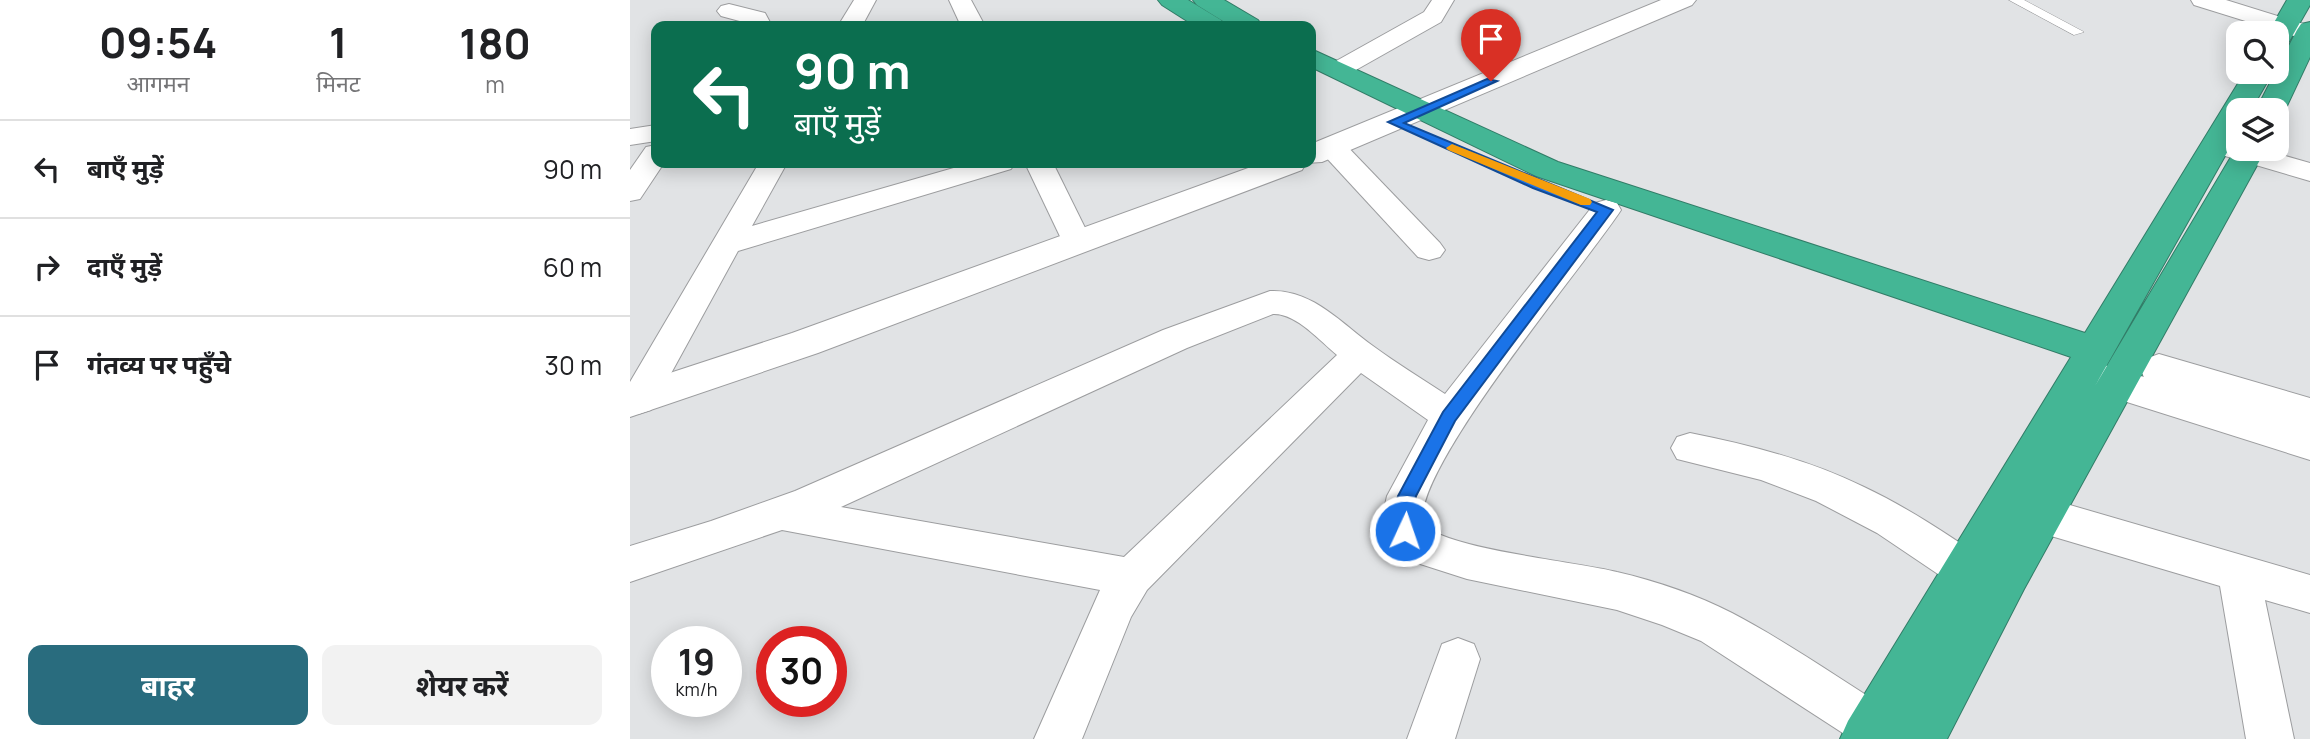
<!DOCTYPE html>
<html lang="hi">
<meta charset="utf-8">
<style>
:root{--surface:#fff;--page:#f2f2f2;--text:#202124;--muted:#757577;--line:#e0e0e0;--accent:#296c7e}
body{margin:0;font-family:Manrope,"Noto Sans Devanagari",sans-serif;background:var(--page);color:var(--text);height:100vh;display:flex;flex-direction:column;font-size:26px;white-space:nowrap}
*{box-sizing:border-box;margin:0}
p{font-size:23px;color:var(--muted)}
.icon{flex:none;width:38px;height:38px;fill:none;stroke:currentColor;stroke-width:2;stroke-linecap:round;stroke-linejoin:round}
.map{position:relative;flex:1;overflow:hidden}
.drawer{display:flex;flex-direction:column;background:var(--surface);width:630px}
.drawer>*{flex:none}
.top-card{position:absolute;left:21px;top:21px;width:665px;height:147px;border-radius:14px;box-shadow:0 4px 18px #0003;background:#0b6e4f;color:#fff;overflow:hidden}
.controls{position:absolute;left:1596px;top:21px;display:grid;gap:14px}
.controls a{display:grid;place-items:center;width:63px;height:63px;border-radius:14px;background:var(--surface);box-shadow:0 4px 18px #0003;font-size:35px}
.speed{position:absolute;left:21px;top:626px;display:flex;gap:14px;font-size:35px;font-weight:700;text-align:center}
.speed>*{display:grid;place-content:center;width:91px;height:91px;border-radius:50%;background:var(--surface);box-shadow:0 4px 18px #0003;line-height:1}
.speed small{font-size:18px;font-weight:400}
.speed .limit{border:10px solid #d22;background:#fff;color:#111}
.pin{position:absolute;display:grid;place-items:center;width:60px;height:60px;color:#fff;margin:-72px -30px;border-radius:50% 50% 50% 0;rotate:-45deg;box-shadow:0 0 7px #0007}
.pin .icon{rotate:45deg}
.me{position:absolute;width:77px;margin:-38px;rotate:3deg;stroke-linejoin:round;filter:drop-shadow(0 0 5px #0008)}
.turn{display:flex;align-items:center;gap:24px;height:147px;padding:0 28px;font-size:32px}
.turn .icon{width:91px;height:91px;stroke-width:2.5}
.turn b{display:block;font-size:49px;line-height:60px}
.eta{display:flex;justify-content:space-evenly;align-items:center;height:119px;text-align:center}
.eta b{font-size:42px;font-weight:700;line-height:49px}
.primary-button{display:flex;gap:14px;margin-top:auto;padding:14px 28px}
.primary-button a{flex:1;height:80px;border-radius:14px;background:var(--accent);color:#fff;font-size:28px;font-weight:700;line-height:80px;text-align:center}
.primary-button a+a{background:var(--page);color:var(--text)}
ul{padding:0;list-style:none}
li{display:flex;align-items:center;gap:21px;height:98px;padding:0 28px;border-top:2px solid var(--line)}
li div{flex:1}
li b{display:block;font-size:26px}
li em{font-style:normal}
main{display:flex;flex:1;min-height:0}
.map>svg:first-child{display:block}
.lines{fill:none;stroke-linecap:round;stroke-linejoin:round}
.lane-casing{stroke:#9c9d9f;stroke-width:1}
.street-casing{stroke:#9c9d9f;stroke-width:2}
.secondary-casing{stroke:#9c9d9f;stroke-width:2}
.highway-casing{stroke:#327c67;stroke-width:2}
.lane{fill:#fff;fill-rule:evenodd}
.street{fill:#fff;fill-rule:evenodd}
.secondary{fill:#fff;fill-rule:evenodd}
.highway{fill:#44b695;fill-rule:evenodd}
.route{fill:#1a73e8;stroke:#114b97;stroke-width:2}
.slow{fill:#f59e0b}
</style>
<main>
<section class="drawer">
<div class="eta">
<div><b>09:54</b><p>आगमन</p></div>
<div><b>1</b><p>मिनट</p></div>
<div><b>180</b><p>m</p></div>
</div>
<ul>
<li><svg class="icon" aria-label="left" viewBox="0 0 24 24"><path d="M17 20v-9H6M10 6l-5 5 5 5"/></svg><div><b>बाएँ मुड़ें</b></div><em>90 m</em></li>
<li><svg class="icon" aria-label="right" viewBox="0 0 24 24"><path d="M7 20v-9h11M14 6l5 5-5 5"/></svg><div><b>दाएँ मुड़ें</b></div><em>60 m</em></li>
<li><svg class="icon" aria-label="arrive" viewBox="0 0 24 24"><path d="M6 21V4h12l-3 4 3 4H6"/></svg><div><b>गंतव्य पर पहुँचे</b></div><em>30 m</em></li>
</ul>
<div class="primary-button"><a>बाहर</a><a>शेयर करें</a></div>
</section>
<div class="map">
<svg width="1680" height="739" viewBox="0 0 1680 739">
<rect width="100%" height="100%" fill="#e1e3e5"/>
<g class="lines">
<!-- lane casing -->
<g class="lane-casing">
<polygon id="lane" points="1379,0 1394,0 1454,32 1444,35"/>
</g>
<!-- street casing -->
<g class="street-casing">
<g id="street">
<polygon points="224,0 246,0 232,26 208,26"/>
<polygon points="319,0 341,0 355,26 331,26"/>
<polygon points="802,0 824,0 811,22 717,75 708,78 699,75 695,70 699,65 794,12"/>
<polygon points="1561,0 1596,0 1680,26 1680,41 1564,5"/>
<polygon points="99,4 135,13 142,26 118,26 117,23 91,16 87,11 91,6"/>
<polygon points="26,125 26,141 0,145 0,129"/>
<polygon points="1588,137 1608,142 1608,149 1631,149 1680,163 1680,181 1578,151 1574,145 1578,139"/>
<polygon points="702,139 712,141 810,243 815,250 810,257 799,260 788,257 692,153 688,147 692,141"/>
<polygon points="26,145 26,163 34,163 10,199 0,201 0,170 16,147"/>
<polygon points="129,163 157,163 122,226 341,163 385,163 381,169 108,251 21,410 8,414 0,411 0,382"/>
<polygon points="395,163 423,163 462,242 458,249 447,252 436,249"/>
<path d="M976 200 987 203 991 210C956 264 780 472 793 524 814 549 949 562 987 572 1026 581 1067 595 1102 613 1156 641 1208 678 1260 710L1267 726 1262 739H1222L1071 641 1032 625 987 610 837 579 784 562 769 554 755 531 752 518 757 496 798 420 731 373 517 590 501 617 452 739H404L470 590 152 530 0 582V546L81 521 165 491 533 330 640 291C682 289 711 323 743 346 766 363 791 378 815 394L965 203ZM643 314C666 313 690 341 707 355L494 557 211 507 557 348Z"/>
<path d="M1060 433C1120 445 1179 460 1234 487 1283 510 1327 541 1372 571L1378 584 1372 597 1357 603 1342 597 1247 533 1186 501 1131 480 1047 459 1041 448 1047 437Z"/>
<polygon points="1385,489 1680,575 1680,613 1635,600 1664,739 1616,739 1590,586 1411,533 1371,518 1365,506 1371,494"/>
<polygon points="828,638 844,644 850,659 825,739 777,739 812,644"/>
</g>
</g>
<!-- secondary casing -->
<g class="secondary-casing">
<g id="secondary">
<polygon points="1031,0 1066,0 1062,5 692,162 676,163 672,170 188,353 0,417 0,386 162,333 632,163 681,163 681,144"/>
<polygon points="1529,354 1680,398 1680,460 1440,384 1435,374 1440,364 1454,359 1514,377 1510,369 1515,359"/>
</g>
</g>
<!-- highway casing -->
<g class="highway-casing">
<g id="highway">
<polygon points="528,0 558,0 591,20 595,26 565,26 532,5"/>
<polygon points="563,0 594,0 628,20 632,26 601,26 567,5"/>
<polygon points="1657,0 1680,0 1680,5 1656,47 1647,49 1647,33 1638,33"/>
<polygon points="1680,22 1680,57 1655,110 1647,117 1647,110 1626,110 1667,30 1671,24"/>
<polygon points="681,49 928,162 1455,333 1615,72 1643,72 1621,110 1608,110 1608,133 1465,386 1608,145 1608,149 1636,149 1394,589 1317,739 1210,739 1218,721 1441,357 906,176 681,67"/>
</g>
</g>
<!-- lane -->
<use href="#lane" class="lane"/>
<!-- street -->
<use href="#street" class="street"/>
<!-- secondary -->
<use href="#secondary" class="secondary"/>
<!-- highway -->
<use href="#highway" class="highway"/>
</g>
<!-- route -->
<polygon class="route" points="857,79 867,81 774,123 983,210 825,421 786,496 781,518 784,531 781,537 775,539 768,537 763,518 768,496 813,412 967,212 903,188 758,122"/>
<!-- slow -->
<polygon class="slow" points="822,144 960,199 962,202 960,205 951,205 818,150 816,148"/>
</svg>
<div class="controls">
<a><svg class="icon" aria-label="search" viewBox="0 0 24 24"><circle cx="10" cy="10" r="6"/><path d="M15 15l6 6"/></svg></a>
<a><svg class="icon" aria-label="layers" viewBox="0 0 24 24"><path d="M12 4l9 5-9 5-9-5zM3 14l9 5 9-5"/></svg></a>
</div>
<div class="speed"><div>19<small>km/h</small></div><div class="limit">30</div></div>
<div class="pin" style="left:861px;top:81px;background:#d93025"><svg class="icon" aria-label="arrive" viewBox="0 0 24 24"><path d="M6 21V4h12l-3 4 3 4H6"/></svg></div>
<svg class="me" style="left:775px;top:531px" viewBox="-20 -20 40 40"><circle r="17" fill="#1a73e8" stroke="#fff" stroke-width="3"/><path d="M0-11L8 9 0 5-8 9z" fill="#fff"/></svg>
<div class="top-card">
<div class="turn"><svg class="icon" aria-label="left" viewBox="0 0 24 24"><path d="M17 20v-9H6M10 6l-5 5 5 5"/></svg><div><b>90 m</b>बाएँ मुड़ें</div></div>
</div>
</div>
</main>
